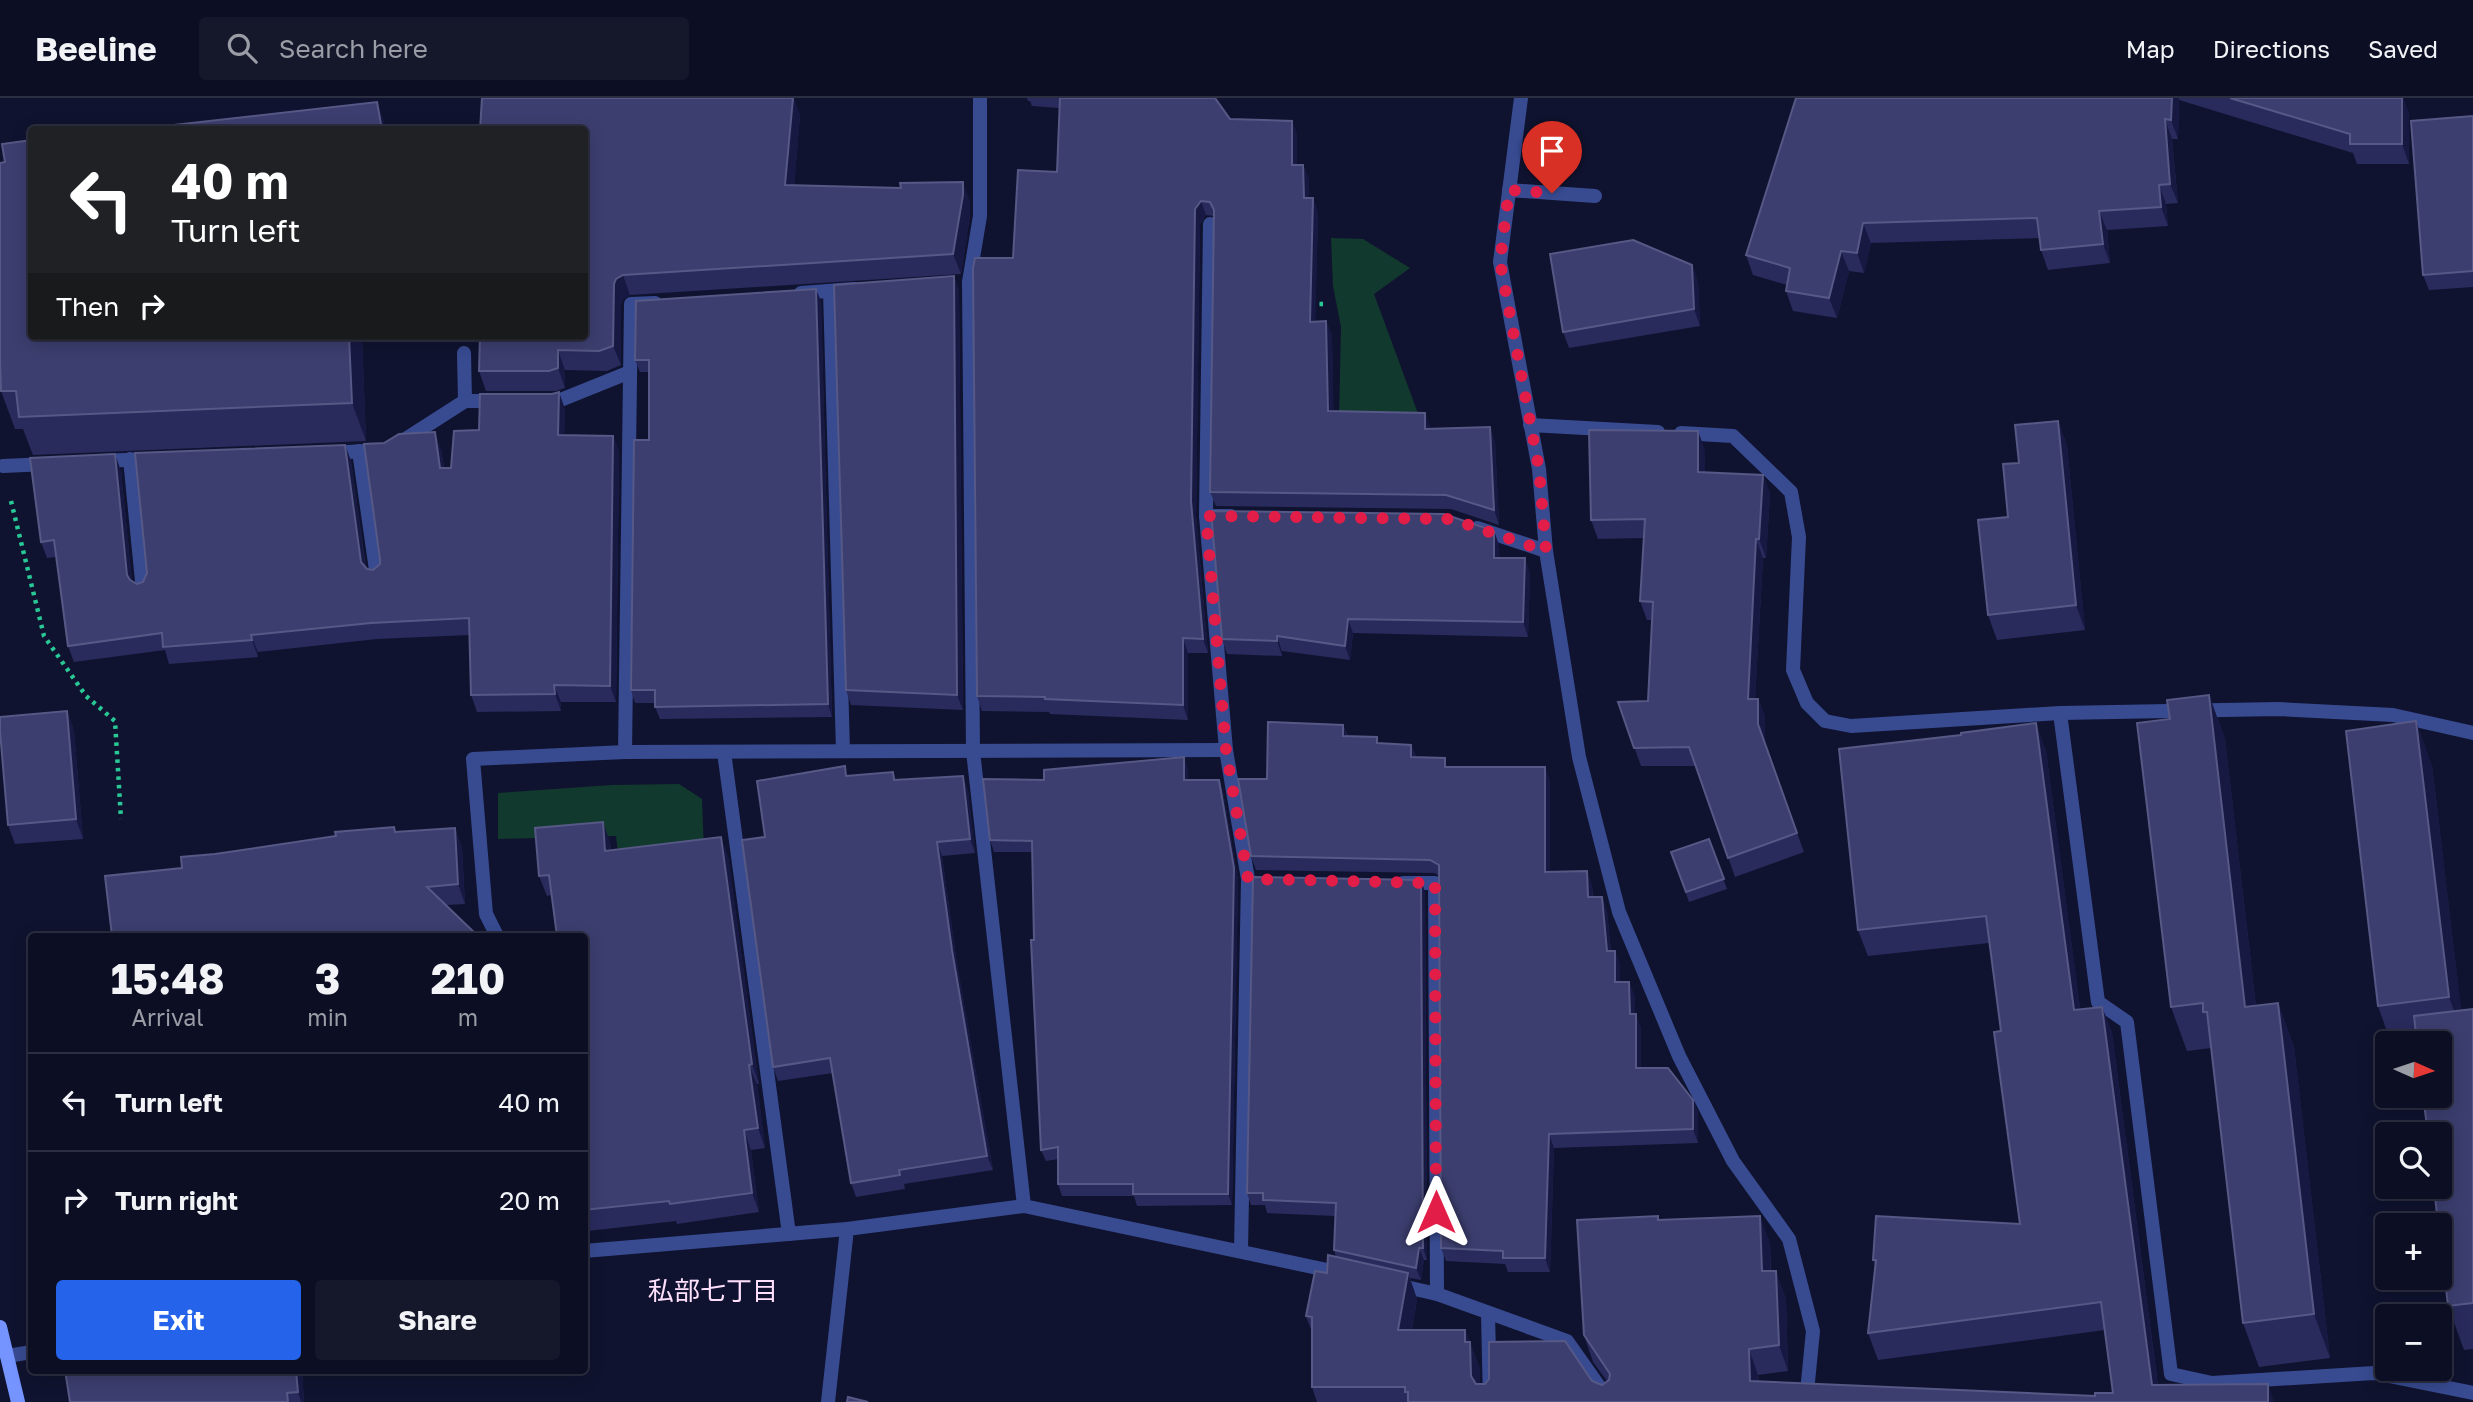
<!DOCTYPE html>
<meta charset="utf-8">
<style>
:root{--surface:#0c0e23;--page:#15172b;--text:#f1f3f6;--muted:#9a9ca6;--line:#2c2e41;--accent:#2563eb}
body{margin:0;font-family:"Golos Text","Noto Sans JP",sans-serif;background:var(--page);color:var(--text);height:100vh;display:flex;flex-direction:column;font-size:26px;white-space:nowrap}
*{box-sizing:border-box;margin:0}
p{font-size:23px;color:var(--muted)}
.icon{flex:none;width:38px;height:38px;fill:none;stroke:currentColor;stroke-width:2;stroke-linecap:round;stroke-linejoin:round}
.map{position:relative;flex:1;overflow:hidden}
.side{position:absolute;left:28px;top:835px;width:560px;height:441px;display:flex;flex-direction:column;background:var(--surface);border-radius:7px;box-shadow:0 4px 18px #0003,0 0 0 2px var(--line)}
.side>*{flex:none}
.guide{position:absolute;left:28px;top:28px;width:560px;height:214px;border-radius:7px;box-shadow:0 4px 18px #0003,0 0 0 2px var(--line);background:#202124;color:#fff;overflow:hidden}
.needle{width:46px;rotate:93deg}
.controls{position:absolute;left:2375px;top:933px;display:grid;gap:14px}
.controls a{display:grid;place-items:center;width:77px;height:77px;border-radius:7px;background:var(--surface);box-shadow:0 4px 18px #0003,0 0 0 2px var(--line);font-size:35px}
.pin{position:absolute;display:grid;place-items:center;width:60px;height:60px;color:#fff;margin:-72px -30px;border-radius:50% 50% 50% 0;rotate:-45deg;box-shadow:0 0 7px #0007}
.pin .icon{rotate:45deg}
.me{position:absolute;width:77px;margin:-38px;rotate:0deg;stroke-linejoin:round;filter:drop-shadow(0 0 5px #0008)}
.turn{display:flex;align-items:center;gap:24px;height:147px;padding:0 28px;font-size:32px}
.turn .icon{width:91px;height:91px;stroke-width:2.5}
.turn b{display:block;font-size:49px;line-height:60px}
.then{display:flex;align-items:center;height:66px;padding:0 28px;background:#0003;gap:14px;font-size:26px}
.eta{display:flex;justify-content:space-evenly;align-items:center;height:119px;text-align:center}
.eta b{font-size:42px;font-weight:700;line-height:49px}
.button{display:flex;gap:14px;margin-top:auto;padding:14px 28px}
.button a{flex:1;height:80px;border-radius:7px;background:var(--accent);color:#fff;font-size:28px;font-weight:700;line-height:80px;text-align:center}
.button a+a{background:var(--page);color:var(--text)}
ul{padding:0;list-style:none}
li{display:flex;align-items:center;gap:21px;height:98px;padding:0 28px;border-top:2px solid var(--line)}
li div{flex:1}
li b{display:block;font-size:26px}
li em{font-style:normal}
header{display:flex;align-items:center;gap:42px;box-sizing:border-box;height:98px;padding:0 35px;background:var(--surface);border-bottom:2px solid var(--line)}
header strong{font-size:33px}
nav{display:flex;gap:38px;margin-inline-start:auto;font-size:24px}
.search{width:490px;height:63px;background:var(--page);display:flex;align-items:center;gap:18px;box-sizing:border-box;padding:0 24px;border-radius:7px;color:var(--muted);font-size:26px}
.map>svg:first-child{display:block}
.green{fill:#12392e}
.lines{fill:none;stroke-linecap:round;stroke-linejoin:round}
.path{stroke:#28c996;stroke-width:4.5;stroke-dasharray:3.5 5;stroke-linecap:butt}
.lane{stroke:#384b91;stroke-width:14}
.street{stroke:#384b91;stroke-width:14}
.secondary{stroke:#7594ff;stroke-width:14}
.wall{fill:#292b5d}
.shaded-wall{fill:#171943}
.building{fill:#3c3e6f;stroke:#565885;stroke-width:2}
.route{stroke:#e11d48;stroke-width:12;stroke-dasharray:0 21.6}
.labels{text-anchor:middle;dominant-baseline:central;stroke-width:7;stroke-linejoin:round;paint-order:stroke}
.neighbourhood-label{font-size:26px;fill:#ffe0fc;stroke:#10132f}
</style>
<header>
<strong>Beeline</strong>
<div class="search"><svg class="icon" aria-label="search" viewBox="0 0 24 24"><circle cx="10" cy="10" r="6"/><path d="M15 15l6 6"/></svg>Search here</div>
<nav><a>Map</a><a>Directions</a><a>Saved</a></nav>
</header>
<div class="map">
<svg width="2473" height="1304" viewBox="0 0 2473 1304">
<rect width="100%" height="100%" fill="#10132f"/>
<!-- green -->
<g class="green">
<polygon points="1331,140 1363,141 1410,170 1374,196 1420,321 1339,322 1341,229 1333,188"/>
<polygon points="679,686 702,701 704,753 619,763 616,738 498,741 498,695 612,687"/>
</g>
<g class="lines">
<!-- path -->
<g class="path">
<polyline points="1311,206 1325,206"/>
<polyline points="11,403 44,538 86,598 115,623 121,721"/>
</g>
<!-- lane -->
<g class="lane">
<polyline points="1509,92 1595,98"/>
<polyline points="464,255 465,303 498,303"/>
<polyline points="543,303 558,303 630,274"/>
<polyline points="1530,327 1658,334"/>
<polyline points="1681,335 1733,338 1791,394 1799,439 1793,572 1807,605 1825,623 1851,628 2060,615 2278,611 2393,617 2473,635"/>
<polyline points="401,344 465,303"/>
<polyline points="359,353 377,479"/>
<polyline points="330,355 383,352"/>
<polyline points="130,361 143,493"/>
<polyline points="99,363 152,361"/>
<polyline points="3,368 47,366"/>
<polyline points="1206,418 1210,126"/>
<polyline points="2060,615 2098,904 2127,924 2171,1276 2212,1285 2374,1275 2473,1295"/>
<polyline points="1488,1215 1490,1304"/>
</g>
<!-- street -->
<g class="street">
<polyline points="980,0 980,118 969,184 973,653 1024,1108 1346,1176"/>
<polyline points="1521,0 1500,164 1539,371 1546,453 1579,659 1619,814 1679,958 1733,1063 1789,1141 1813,1233 1806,1304"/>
<polyline points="830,193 843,653"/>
<polyline points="801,195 854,191"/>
<polyline points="1231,418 1206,418 1226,652 1248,781 1241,1152"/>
<polyline points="1477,430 1546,453"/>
<polyline points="625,654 631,206 655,205"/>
<polyline points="724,654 789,1136"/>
<polyline points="1403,785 1435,785 1437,1196"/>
<polyline points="497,838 486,816 473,661 625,654 1226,652"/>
<polyline points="584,1153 847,1131"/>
<polyline points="1397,1187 1437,1196 1567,1243 1610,1304"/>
<polyline points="7,1258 32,1254"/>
<polyline points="828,1304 847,1131 1024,1108"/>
</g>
<!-- secondary -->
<polyline class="secondary" points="0,1229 18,1304"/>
</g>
<!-- wall -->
<g class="wall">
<polygon points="1027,0 1215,0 1230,21 1292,23 1297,37 1297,67 1303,67 1309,81 1309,100 1313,100 1318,115 1315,223 1326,223 1332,238 1333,313 1425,315 1430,331 1495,343 1499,427 1451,411 1216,408 1210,394 1214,118 1206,117 1200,126 1196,418 1208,555 1188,555 1188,622 1050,616 1049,614 982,613 977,598 1013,160 1057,74 1059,10 1032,8 1030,3 1028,3"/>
<polygon points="1796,0 2403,0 2409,16 2409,66 2357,66 2353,55 2179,2 2178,41 2172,41 2178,105 2166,106 2168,128 2107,132 2110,165 2048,172 2041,152 2039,140 1871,145 1864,175 1849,173 1837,220 1793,213 1786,193 1787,187 1753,177 1746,157"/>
<polygon points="800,17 794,88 970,104 970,117 961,176 630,197 623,201 621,206 621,267 607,273 565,272 565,290 556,293 486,293 479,273 584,238 584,32"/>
<polygon points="2473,18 2473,189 2429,192 2423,177"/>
<polygon points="5,64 32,238 362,240 366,343 33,357 23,331 15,331 1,293"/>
<polygon points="954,178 959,194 963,612 851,607 846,592"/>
<polygon points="1698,183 1700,228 1569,250 1563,234"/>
<polygon points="821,203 832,619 660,621 655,609 655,605 635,605 631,592 649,342 649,274 640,274 635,262"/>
<polygon points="565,311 564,337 613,338 619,354 616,604 561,604 561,613 477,614 471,597 469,537 377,541 258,554 258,559 169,566 165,552 74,564 68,548 56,459 47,460 41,444 121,373 132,484 137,486 143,484 345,347 351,363 366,470 373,472 380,466 441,351 444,370 451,370 479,332"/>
<polygon points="2058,323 2067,348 2085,532 1997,542 1988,517 2019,365"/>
<polygon points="1705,352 1705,374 1763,377 1770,396 1766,460 1763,460 1755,601 1758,601 1765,619 1765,645 1804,754 1735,779 1696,668 1641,668 1618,604 1648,603 1652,522 1647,522 1640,503 1644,440 1598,441 1591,422"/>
<polygon points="1494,433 1499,447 1499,460 1530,475 1528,539 1353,535 1350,562 1282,553 1282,558 1227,556 1222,541"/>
<polygon points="2209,597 2225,641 2256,908 2278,905 2294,949 2330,1260 2259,1269 2243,1225 2211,950 2187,953 2171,909 2170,621"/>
<polygon points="67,613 74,633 83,741 15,746 8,727"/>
<polygon points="1343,627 1348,638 1380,646 1411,647 1416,659 1448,669 1545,669 1550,683 1550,774 1592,787 1593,799 1602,799 1607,813 1611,853 1615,853 1620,867 1620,884 1635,898 1635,916 1641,930 1641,970 1693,1002 1698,1015 1698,1045 1554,1050 1550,1174 1508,1174 1505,1166 1446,1163 1441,1150 1439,778 1435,775 1256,772 1251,758 1267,681"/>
<polygon points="2046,652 2080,911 2102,909 2112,935 2158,1287 2274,1304 1317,1304 1312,1289 1312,1234 1306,1218 1336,1159 1334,1152 1335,1118 1267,1115 1265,1107 1251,1107 1247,1095 1425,794 1427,1162 1424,1162 1421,1182 1410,1180 1417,1201 1412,1232 1465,1232 1480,1271 1480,1286 1592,1283 1602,1287 1607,1283 1593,1264 1584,1237 1659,1121 1770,1145 1771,1173 1786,1200 1788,1273 1758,1277 1759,1284 2095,1298 2113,1295 2105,1232 1878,1262 1868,1235 1876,1169 1873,1162 2020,1126 2001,933 1989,845 1868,858 1858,832"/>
<polygon points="2432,667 2461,912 2473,911 2473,1251 2464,1252 2448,1208 2440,945 2391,945 2378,908"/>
<polygon points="1188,671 1188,682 1219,682 1223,694 1238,782 1232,1107 1137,1108 1134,1098 1062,1098 1058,1086 1058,1061 1046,1063 1041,1052 1032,754 994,754 990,742 1044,682"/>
<polygon points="893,674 896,682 968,692 975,755 942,758 957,866 993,1072 904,1086 905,1091 856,1099 851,1085 833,975 778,983 773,969 765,739 849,678"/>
<polygon points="455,730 462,750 465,806 446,807 182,770 215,756 336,738"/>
<polygon points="1709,741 1727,791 1689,804 1671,754"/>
<polygon points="610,744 611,752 728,758 759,986 757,986 765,1050 751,1052 759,1114 677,1126 676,1123 588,1133 584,1123 584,838 552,797 547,798 539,778"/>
<polygon points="65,1272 302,1272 304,1304 70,1304"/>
</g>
<!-- shaded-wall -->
<g class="shaded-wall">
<polygon points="793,0 794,0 800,17 793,107 785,87"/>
<polygon points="2172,0 2179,0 2179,2 2178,41 2171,22"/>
<polygon points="2402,0 2403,0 2409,16 2409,66 2402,46"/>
<polygon points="377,4 387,32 382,32"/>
<polygon points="2165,21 2172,41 2178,105 2170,86"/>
<polygon points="1292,23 1297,37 1297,81 1292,67"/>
<polygon points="1303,67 1309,81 1309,114 1304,100"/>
<polygon points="963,84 970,104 970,117 961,176 953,156"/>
<polygon points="2159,87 2166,106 2168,128 2161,109"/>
<polygon points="1313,100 1318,115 1315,238 1310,224"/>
<polygon points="1201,103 1206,117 1200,126 1196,418 1208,555 1203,541 1191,403 1195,111"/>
<polygon points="2099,113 2107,132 2110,165 2103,146"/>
<polygon points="1863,125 1871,145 1864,175 1857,155"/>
<polygon points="1841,153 1849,173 1837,220 1829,200"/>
<polygon points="1692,167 1698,183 1700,228 1694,211"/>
<polygon points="623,177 630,197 623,201 621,206 621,267 613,248 614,186 616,181"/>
<polygon points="954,178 959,194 963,612 957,597"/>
<polygon points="816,191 821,203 832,619 828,606"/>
<polygon points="1326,223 1332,238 1334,327 1328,313"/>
<polygon points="349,238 361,238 362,240 366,343 352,305"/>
<polygon points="558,252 565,272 565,290 558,270"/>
<polygon points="559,294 565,311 564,354 558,337"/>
<polygon points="1425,315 1430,329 1430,346 1425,331"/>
<polygon points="2058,323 2067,348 2085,532 2076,507"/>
<polygon points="1490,329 1495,343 1499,427 1494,412"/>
<polygon points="1698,333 1705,352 1705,393 1698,374"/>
<polygon points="435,334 441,351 446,387 440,370"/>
<polygon points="613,338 619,354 616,604 610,588"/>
<polygon points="345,347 351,363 367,480 361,464"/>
<polygon points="115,356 121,373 133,494 127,477"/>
<polygon points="1763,377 1770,396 1766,460 1759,441"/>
<polygon points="1494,433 1499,447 1500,475 1494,460"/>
<polygon points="1756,441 1763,460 1754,620 1748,601"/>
<polygon points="1525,460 1530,475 1528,539 1523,524"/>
<polygon points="1348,521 1353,535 1350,562 1345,548"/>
<polygon points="251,537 258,554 258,559 252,542"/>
<polygon points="1277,538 1282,553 1282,558 1277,543"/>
<polygon points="1183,540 1188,555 1188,622 1183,607"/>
<polygon points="554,587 561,604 561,613 555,596"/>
<polygon points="2209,597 2225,641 2261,952 2245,909"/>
<polygon points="1758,601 1765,619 1765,645 1804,754 1758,626"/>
<polygon points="67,613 74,633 83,741 76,721"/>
<polygon points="2416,623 2432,667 2465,943 2449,899"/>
<polygon points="2036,625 2046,652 2084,939 2074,912"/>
<polygon points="1343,627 1348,640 1343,638"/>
<polygon points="1411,647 1416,661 1411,659"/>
<polygon points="1184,659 1188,671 1188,693 1184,682"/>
<polygon points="1545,669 1550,683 1550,788 1545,774"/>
<polygon points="963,678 968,692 975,755 970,741"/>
<polygon points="1219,682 1223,694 1238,782 1232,1107 1228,1096"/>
<polygon points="603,724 610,744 613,772 605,753"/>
<polygon points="455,730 462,750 465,806 458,786"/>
<polygon points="721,739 728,758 759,986 752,966"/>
<polygon points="937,744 942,758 957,866 993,1072 987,1058 952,852"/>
<polygon points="1587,773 1592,787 1593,813 1588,799"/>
<polygon points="1421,782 1425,794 1427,1162 1423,1150"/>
<polygon points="1602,799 1607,813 1612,867 1607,853"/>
<polygon points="1615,853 1620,867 1620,898 1615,884"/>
<polygon points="1629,884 1635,898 1635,930 1630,916"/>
<polygon points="2278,905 2294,949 2330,1260 2314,1216"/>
<polygon points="2102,909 2112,935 2160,1304 2152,1287"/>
<polygon points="1636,916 1641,930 1641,983 1636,970"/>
<polygon points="749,967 757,986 765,1050 758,1030"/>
<polygon points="1693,1002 1698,1015 1698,1045 1693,1031"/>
<polygon points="744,1032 751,1052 759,1114 752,1095"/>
<polygon points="1549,1036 1554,1050 1550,1174 1545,1160"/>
<polygon points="1760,1118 1770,1145 1771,1200 1762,1173"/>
<polygon points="1419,1150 1424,1162 1421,1182 1416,1170"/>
<polygon points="1776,1173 1786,1200 1788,1273 1779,1247"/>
<polygon points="1408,1175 1417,1201 1408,1259 1398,1232"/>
<polygon points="1465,1232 1480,1271 1480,1304 1471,1278 1465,1244"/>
<polygon points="1749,1251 1758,1277 1760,1304 1750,1283"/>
<polygon points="296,1272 302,1272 304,1304 301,1304 298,1294"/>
<polygon points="2268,1286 2274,1304 2268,1304"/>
</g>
<!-- building -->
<g class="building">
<polygon points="482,0 793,0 785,87 901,90 900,85 963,84 963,97 953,156 623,177 616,181 614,186 613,248 599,253 558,252 558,270 549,273 479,273 480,238 584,238 584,32 480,32"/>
<polygon points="1060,0 1215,0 1230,21 1292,23 1292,67 1303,67 1304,100 1313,100 1310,224 1326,223 1328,313 1425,315 1425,331 1490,329 1494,412 1446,397 1210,394 1214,112 1210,104 1201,103 1195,111 1191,403 1203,541 1183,540 1183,607 1045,601 1045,599 977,598 973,170 975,160 1013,160 1018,72 1057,74"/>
<polygon points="1796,0 2172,0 2171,22 2165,21 2170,86 2159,87 2161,109 2099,113 2103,146 2041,152 2037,120 1863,125 1857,155 1841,153 1829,200 1786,193 1790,170 1746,157"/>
<polygon points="2230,0 2402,0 2402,46 2350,46 2350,36"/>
<polygon points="377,4 382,32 129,32"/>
<polygon points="2473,18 2473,173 2423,177 2411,23"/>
<polygon points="32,42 32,238 349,238 352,305 19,319 16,293 1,293 0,261 0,65 5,64 2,46"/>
<polygon points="1633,142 1692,167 1694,211 1563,234 1550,156"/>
<polygon points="954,178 957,597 846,592 834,187"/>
<polygon points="816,191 828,606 655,609 655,592 631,592 634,342 649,342 649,262 635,262 636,203"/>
<polygon points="559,294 558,337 613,338 610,588 554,587 555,596 471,597 469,520 371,525 251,537 252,542 163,549 162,535 68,548 54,442 41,444 30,360 115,356 127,477 130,482 137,486 143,484 147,475 135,355 345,347 361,464 367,471 373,472 380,466 380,461 364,346 384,345 399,336 435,334 440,370 451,370 454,333 479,332 480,296 552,296"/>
<polygon points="2058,323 2076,507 1988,517 1978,422 2008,419 2003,366 2019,365 2015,327"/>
<polygon points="1589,332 1698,333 1698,374 1763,377 1759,441 1756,441 1748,601 1758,601 1758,626 1797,735 1728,760 1689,649 1634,650 1618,604 1648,603 1653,504 1640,503 1645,421 1591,422"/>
<polygon points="1211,413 1444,416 1494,433 1494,460 1525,460 1523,524 1348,521 1345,548 1277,538 1277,543 1222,541"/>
<polygon points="2209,597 2245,909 2278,905 2314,1216 2243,1225 2207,914 2203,914 2203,905 2171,909 2137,625 2170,621 2167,602"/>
<polygon points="67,613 76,721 8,727 0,633 0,619"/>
<polygon points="2416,623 2449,899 2378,908 2346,633"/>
<polygon points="1268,624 1343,627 1343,638 1377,639 1377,645 1411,647 1411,659 1445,660 1445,669 1545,669 1545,774 1587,773 1588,799 1602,799 1607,853 1615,853 1615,884 1629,884 1630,916 1636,916 1636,970 1668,970 1693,1002 1693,1031 1549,1036 1545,1160 1503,1160 1503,1153 1441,1150 1439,767 1430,762 1251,758 1238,681 1267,681"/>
<polygon points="2036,625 2074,912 2102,909 2152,1287 2268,1286 2268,1304 1408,1304 1408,1294 1405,1294 1405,1289 1312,1289 1312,1219 1306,1218 1315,1173 1327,1175 1328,1157 1408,1175 1398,1232 1465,1232 1465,1244 1470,1244 1471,1278 1476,1286 1485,1286 1489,1281 1489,1244 1565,1243 1592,1283 1602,1287 1609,1282 1610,1276 1584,1237 1577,1122 1658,1118 1658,1122 1760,1118 1762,1173 1776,1173 1779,1247 1749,1251 1750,1283 2095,1298 2095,1295 2113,1295 2101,1204 1868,1235 1876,1162 1873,1162 1876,1118 2020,1126 1994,934 2001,933 1986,818 1858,832 1839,651 1961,637 1961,635"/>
<polygon points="1184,659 1184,682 1219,682 1234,770 1228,1096 1133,1096 1133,1086 1058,1086 1058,1049 1041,1052 1031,842 1034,842 1032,743 990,742 983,681 1044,682 1044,672"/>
<polygon points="845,668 846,678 893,674 894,682 963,678 970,741 937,744 952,852 987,1058 899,1072 900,1077 851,1085 830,960 773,969 742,742 765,739 757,683"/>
<polygon points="603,724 605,753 721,739 752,966 749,967 758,1030 744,1032 752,1095 670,1106 669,1103 584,1112 584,838 557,838 549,777 539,778 535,730"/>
<polygon points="394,729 395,734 455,730 458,786 427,789 478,838 112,838 105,778 182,770 181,759 215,756 336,738 335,734"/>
<polygon points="1709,741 1724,781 1686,794 1671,754"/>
<polygon points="1253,779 1421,782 1423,1150 1419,1150 1416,1170 1334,1152 1336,1105 1263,1102 1263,1095 1247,1095"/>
<polygon points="2473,911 2473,1205 2448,1208 2440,1137 2440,1127 2438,1127 2434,1088 2440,1088 2440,1036 2428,1036 2423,998 2440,998 2440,945 2417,945 2414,918"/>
<polygon points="65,1272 296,1272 298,1294 287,1295 288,1304 70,1304"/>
<polygon points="848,1299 868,1304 847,1304"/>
</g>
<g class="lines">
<!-- route -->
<polyline class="route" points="1436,1114 1435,785 1248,781 1226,652 1206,418 1451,421 1546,453 1539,371 1500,164 1509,92 1552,95"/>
</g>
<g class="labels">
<!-- neighbourhood labels -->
<g class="neighbourhood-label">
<text x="713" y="1192">私部七丁目</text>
</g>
</g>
</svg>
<div class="controls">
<a><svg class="needle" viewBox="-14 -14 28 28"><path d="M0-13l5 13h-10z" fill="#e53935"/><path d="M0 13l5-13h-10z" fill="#9a9ca6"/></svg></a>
<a><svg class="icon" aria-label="search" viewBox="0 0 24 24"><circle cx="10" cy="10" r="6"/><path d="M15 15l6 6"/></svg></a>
<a>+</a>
<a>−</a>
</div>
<div class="pin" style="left:1552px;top:95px;background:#d93025"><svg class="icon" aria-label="arrive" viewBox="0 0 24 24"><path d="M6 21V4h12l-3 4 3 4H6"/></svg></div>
<svg class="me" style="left:1436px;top:1114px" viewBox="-20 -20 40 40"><path d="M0-17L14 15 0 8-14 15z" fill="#e11d48" stroke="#fff" stroke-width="4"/></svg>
<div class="guide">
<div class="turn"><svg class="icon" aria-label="left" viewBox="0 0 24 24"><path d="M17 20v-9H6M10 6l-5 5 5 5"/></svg><div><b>40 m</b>Turn left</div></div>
<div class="then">Then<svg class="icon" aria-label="right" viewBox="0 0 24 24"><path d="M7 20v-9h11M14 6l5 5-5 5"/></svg></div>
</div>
<section class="side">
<div class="eta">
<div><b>15:48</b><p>Arrival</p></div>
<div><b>3</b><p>min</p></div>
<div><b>210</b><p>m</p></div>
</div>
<ul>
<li><svg class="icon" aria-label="left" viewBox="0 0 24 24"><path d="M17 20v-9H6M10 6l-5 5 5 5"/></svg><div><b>Turn left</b></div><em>40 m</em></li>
<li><svg class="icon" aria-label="right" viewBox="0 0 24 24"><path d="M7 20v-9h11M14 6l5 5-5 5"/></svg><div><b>Turn right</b></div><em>20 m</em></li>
</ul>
<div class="button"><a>Exit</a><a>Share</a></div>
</section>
</div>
